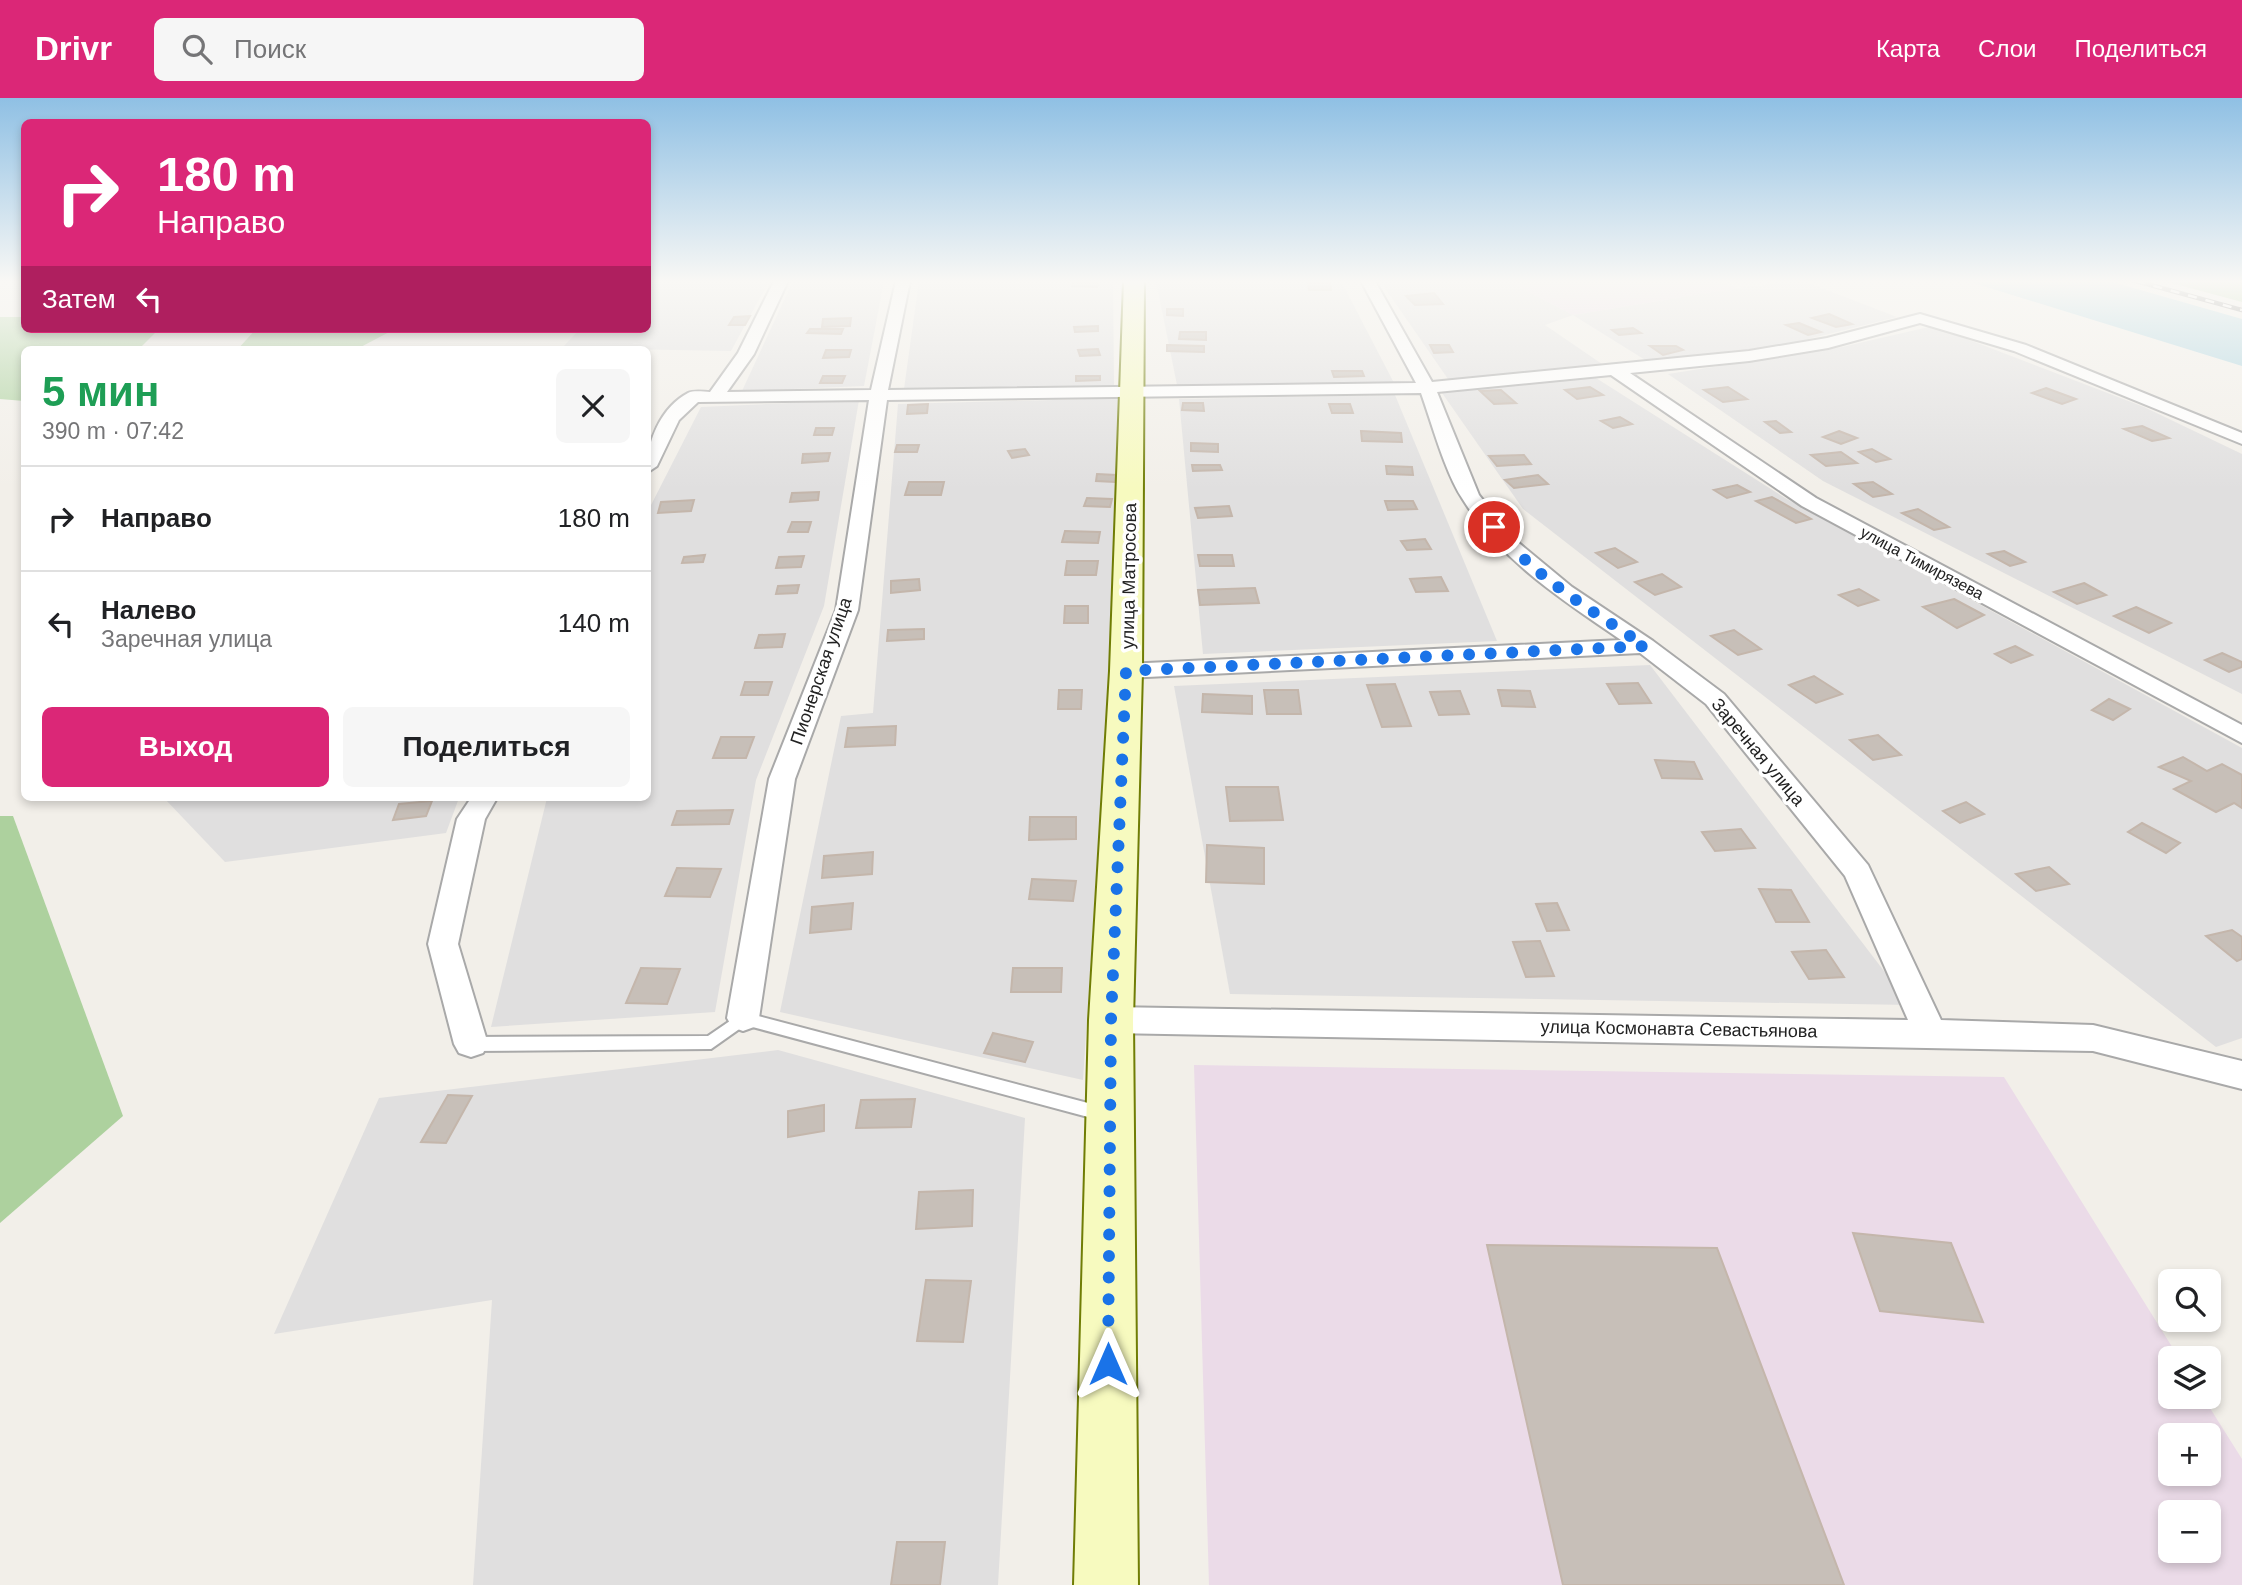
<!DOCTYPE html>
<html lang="ru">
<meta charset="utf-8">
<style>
:root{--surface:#fff;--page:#f6f6f6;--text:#202124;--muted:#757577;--line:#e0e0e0;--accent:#db2777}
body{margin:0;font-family:Arial,sans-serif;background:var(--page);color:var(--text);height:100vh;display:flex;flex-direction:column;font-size:26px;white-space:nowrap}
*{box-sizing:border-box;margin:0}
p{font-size:23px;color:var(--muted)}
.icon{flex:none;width:38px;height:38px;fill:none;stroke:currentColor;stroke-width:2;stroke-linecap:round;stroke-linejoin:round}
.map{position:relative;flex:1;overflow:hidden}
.drawer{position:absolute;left:21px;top:248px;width:630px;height:455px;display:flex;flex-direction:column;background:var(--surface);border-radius:10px;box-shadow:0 4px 10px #0003}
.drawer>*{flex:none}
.guide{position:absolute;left:21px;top:21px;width:630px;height:214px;border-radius:10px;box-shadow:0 4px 10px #0003;background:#db2777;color:#fff;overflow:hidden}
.fabs{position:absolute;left:2158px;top:1171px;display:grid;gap:14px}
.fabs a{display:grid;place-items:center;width:63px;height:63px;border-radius:10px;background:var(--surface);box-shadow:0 4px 10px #0003;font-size:35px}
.pin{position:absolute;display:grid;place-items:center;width:60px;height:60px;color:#fff;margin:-30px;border:4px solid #fff;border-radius:50%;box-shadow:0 2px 7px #0007}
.me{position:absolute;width:77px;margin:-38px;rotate:0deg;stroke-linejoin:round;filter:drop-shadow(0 0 5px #0008)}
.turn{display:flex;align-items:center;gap:24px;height:147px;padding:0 21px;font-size:32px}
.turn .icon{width:91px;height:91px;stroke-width:2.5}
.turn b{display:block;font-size:49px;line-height:60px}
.then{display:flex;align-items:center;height:66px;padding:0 21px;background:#0003;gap:14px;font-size:26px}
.round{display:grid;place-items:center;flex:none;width:74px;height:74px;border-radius:10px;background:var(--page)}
.head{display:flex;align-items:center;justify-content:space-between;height:119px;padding:0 21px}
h1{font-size:42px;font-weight:700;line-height:52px;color:#1e9e55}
.primary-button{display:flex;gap:14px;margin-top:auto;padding:14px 21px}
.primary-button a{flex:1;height:80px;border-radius:10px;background:var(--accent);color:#fff;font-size:28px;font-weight:700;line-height:80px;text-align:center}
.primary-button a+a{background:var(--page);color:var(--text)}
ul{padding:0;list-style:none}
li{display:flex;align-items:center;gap:21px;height:105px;padding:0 21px;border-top:2px solid var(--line)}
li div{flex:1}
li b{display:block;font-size:26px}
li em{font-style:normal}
header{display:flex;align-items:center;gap:42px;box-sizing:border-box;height:98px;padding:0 35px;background:var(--accent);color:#fff}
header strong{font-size:33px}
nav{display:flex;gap:38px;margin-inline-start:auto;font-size:24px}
.search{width:490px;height:63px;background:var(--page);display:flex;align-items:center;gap:18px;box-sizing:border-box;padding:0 24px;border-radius:10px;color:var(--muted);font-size:26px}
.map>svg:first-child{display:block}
.residential{fill:#e0dfdf}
.industrial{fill:#ebdbe8;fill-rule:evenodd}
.forest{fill:#add19e}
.water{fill:#aad3df}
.building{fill:#c7bfb8;stroke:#c4b6ab;stroke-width:2}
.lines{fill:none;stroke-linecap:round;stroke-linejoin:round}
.lane-casing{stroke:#a9a9a9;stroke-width:4}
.street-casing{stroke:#a9a9a9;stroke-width:4}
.secondary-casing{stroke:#707d05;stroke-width:4}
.lane{fill:#fff;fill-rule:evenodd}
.street{fill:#fff;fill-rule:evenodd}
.secondary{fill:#f7fabf;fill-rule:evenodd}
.rail-casing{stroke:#707070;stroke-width:4.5}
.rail{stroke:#fff;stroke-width:2.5;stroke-dasharray:9;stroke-linecap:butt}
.route{stroke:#1a73e8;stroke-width:12;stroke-dasharray:0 21.6}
.labels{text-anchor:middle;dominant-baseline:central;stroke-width:7;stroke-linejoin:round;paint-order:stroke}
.far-street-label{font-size:16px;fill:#222;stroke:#fff}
.street-label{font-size:18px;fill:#222;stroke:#fff}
</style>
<header>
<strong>Drivr</strong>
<div class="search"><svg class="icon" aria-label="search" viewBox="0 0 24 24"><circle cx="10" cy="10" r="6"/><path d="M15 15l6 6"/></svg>Поиск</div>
<nav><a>Карта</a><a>Слои</a><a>Поделиться</a></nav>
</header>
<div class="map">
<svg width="2242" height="1487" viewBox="0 0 2242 1487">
<rect width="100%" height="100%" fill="#f2efe9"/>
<!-- residential -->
<g class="residential">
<polygon points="648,183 769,183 731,253 562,250 580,231 648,231"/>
<polygon points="793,183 884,183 864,288 742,293"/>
<polygon points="919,183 1113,183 1114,288 904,291"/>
<polygon points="1156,183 1341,183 1394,285 1177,287"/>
<polygon points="1380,183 1508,183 1573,217 1737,190 1803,183 1897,219 1788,246 1650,265 1573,217 1545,227 1602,266 1448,281"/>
<polygon points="1933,228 2144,309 2242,356 2242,596 1823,383 1668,276 1842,249"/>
<polygon points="1596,280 1785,400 2242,650 2242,940 2216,949 1523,411 1440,292 1515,284"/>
<polygon points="1395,297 1497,543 1203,556 1179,301"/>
<polygon points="1127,300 1083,982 780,914 841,618 873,615 898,306"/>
<polygon points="859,302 824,508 756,682 715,914 491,929 547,700 648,700 648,413 701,309"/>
<polygon points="1650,567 1910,907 1230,896 1174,588"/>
<polygon points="164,700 459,700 446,735 225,764"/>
<polygon points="778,952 1025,1020 998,1487 473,1487 492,1202 274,1236 379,1000"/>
</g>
<!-- industrial -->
<g class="industrial">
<polygon points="1508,183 1718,183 1737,190 1573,217"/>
<path d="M1194 967 2004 979 2179 1260H2170V1298L2203 1299 2242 1361V1487H1209ZM2170 1337H2208V1376H2170ZM2170 1414H2208V1452H2170Z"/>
</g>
<!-- forest -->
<g class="forest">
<polygon points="2164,183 2242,183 2242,204"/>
<polygon points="0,219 24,219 24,231 159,231 138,252 24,252 24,303 0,301"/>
<polygon points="256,231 395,231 355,252 237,252"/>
<polygon points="0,718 13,718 123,1018 0,1125"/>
</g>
<!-- water -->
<polygon class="water" points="1967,183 2109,183 2242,221 2242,268"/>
<!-- building -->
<g class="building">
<polygon points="1073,184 1098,184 1097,189 1072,188"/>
<polygon points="1308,185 1330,185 1331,192 1309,192"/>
<polygon points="1434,195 1443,206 1415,207 1406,198"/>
<polygon points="1167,211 1183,211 1183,218 1167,217"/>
<polygon points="1829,216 1852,226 1836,229 1812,220"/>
<polygon points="750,218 745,227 729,227 734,219"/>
<polygon points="851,220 850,228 822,229 823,221"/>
<polygon points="1799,225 1821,234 1808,237 1786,227"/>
<polygon points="1098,228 1098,233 1075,234 1074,229"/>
<polygon points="1633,230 1641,235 1619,237 1612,232"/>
<polygon points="810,231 843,231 841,236 807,235"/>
<polygon points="1180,234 1206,234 1206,242 1179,241"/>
<polygon points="1167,247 1204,248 1204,254 1167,253"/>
<polygon points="1430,247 1449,247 1453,254 1434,255"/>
<polygon points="1650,248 1676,248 1683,252 1663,257"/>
<polygon points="1098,251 1100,257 1080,258 1078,252"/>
<polygon points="826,252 851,252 849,259 823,260"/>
<polygon points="1332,273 1362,273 1364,278 1334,279"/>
<polygon points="823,278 845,278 842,285 820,285"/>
<polygon points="1076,278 1100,278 1100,282 1076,283"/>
<polygon points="1590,289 1603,297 1577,301 1565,292"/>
<polygon points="1728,289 1747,301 1723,304 1704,292"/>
<polygon points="2046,290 2076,301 2062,306 2032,295"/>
<polygon points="1501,292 1516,305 1494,306 1480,293"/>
<polygon points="1183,305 1203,305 1204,313 1182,312"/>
<polygon points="928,306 927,315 907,316 908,307"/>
<polygon points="1329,306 1350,306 1353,315 1332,315"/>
<polygon points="1620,319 1632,326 1613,330 1601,323"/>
<polygon points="1776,323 1791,334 1780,335 1765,324"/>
<polygon points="2142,328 2169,340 2152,343 2124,331"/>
<polygon points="816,330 834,330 832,337 814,337"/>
<polygon points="1361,333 1401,335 1402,344 1362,343"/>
<polygon points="1839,333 1857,340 1841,346 1823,339"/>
<polygon points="1191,345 1218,346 1218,354 1191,353"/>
<polygon points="897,347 919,347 917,354 895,354"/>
<polygon points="1025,351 1029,357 1012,360 1008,353"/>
<polygon points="1872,351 1890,361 1876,364 1859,354"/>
<polygon points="1841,354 1857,365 1826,368 1811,357"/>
<polygon points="830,355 828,363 802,365 803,356"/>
<polygon points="1524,357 1531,366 1497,368 1489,358"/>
<polygon points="1192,367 1220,367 1222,372 1193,373"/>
<polygon points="1386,368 1412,369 1413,377 1387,376"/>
<polygon points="1097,376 1116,377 1115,384 1096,383"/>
<polygon points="1538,377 1548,386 1514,390 1505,382"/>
<polygon points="909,384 944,384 941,397 905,397"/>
<polygon points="1873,384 1892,396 1873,399 1854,386"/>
<polygon points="1737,387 1750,394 1727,400 1714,392"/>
<polygon points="819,394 818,402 790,404 792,395"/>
<polygon points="1772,399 1811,421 1796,425 1756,403"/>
<polygon points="1087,400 1112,401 1110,409 1084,408"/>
<polygon points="694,402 691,413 658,415 661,404"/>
<polygon points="1385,403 1413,403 1417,411 1388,412"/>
<polygon points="1229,408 1232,418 1198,420 1195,410"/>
<polygon points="1918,411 1949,429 1934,432 1902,415"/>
<polygon points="792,424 811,424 808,434 788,434"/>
<polygon points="1065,433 1100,434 1098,445 1062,444"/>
<polygon points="1425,441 1431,451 1407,452 1401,443"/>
<polygon points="1615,450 1637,464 1618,470 1596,455"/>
<polygon points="2004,453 2025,464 2010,468 1988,456"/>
<polygon points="705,457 703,464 682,465 684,459"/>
<polygon points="1198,457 1232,457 1234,468 1200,468"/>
<polygon points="804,458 801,469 776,470 779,459"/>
<polygon points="1067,463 1098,463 1096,477 1065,477"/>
<polygon points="1662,476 1681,489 1655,497 1635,484"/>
<polygon points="1441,479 1448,493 1416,494 1410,481"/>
<polygon points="919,481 920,492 891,495 891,483"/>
<polygon points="2084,485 2106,497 2077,506 2054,494"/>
<polygon points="799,487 797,495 776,496 778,488"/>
<polygon points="1255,490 1259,505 1200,507 1198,492"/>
<polygon points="1859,491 1878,502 1858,508 1839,497"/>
<polygon points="1954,501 1984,517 1957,530 1923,509"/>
<polygon points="1065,508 1088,508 1088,525 1064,525"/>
<polygon points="2136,509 2171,525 2149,535 2114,518"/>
<polygon points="924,531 924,541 887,543 888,532"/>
<polygon points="1734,532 1761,551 1738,557 1711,538"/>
<polygon points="785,536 782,549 755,550 759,537"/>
<polygon points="2015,548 2032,557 2011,565 1995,556"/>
<polygon points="2222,555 2242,564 2242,569 2229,574 2205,562"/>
<polygon points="1814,578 1842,596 1816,605 1789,587"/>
<polygon points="745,584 772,584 768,597 741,597"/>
<polygon points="1638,585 1651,605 1619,606 1607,586"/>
<polygon points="1395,586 1411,628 1382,629 1367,587"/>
<polygon points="1059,592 1082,592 1081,611 1058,611"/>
<polygon points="1264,592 1298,592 1301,616 1267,616"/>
<polygon points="1498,592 1530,593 1535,609 1502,608"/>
<polygon points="1460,593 1469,616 1439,617 1430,594"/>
<polygon points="1203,596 1252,598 1252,616 1202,614"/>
<polygon points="2109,601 2130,611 2113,622 2092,612"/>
<polygon points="896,628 895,647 845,649 848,630"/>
<polygon points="1878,637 1901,657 1873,662 1850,642"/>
<polygon points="721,639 754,639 746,660 713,660"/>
<polygon points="2183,659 2207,673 2222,666 2242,677 2242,710 2234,705 2216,714 2174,691 2191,683 2159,669"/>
<polygon points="1655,662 1694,664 1702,681 1662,680"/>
<polygon points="1226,689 1278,689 1283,722 1230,723"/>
<polygon points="432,703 426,718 393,722 399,706"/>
<polygon points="1966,704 1984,716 1960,725 1943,713"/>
<polygon points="733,712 729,726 672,727 677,713"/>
<polygon points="1030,719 1076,719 1076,741 1029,742"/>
<polygon points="2142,725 2180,745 2166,755 2128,734"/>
<polygon points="1741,731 1755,750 1715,753 1702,734"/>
<polygon points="1207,747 1264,750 1264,786 1206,784"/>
<polygon points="873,754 872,776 822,780 824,758"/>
<polygon points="2049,769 2069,786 2036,793 2016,776"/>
<polygon points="677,770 721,771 710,799 665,798"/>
<polygon points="1032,781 1076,783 1073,803 1029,801"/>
<polygon points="1759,791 1791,792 1809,824 1776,824"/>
<polygon points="853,805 851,831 810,835 812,809"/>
<polygon points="1557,805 1569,832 1547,833 1536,806"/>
<polygon points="2232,832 2242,839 2242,861 2237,863 2206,838"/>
<polygon points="1540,843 1554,878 1526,879 1513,844"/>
<polygon points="1826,852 1844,879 1809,881 1792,854"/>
<polygon points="641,870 680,871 667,906 626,905"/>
<polygon points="1013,870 1062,870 1061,894 1011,894"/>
<polygon points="993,935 1033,944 1025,964 984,955"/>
<polygon points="448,997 472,998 446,1045 421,1044"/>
<polygon points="915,1001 911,1029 856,1030 861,1002"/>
<polygon points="824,1007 824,1033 788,1039 788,1013"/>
<polygon points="973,1092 972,1128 916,1131 919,1094"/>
<polygon points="1853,1135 1951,1145 1983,1224 1880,1213"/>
<polygon points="1487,1147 1717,1150 1844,1487 1563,1487"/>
<polygon points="926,1182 971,1183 963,1244 917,1243"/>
<polygon points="897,1444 945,1444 940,1487 891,1487"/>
</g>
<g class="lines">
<!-- lane casing -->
<g class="lane-casing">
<polygon id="lane" points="743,914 1103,1009 1109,1011 1112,1016 1109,1021 1103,1023 745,927 711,951 471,953 465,951 463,946 465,941 471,939 708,938"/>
</g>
<!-- street casing -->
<g class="street-casing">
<g id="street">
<path d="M774 183H788L754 256 727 294 871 292 896 183H910L888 292 1416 285 1361 183H1375L1432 284 1749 253 1827 240 1920 216 2026 247 2242 335V346L2014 253 1920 225 1828 250 1749 263 1630 275 1816 400 2242 627V645L1802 408 1611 277 1437 294 1479 397 1514 441 1572 489 1653 543 1724 596 1868 767 1941 922 2093 927 2242 963V991L2093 953 1111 935 1100 931 1095 922 1100 913 1111 909 1908 922 1845 778 1706 606 1640 555 1126 580 1118 578 1114 573 1118 568 1126 566 1621 542C1562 502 1500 462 1462 400 1445 374 1432 326 1421 295L887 302 858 512 795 681 759 920 754 929 743 933 732 929 727 920 769 681 836 512 869 302 698 304 679 322 657 368 648 374C645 346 661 309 688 295 694 292 704 294 710 294L738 255Z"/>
<polygon points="471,700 497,700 485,721 458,846 488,946 483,955 471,959 459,955 454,946 428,846 457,721"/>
</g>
</g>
<!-- secondary casing -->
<g class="secondary-casing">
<polygon id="secondary" points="1124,183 1144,183 1142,573 1133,922 1138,1487 1074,1487 1089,922 1110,573"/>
</g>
<!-- lane -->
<use href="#lane" class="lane"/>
<!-- street -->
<use href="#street" class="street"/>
<!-- secondary -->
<use href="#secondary" class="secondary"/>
<!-- rail casing -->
<g class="rail-casing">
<polyline id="rail" points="2136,183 2242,212"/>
</g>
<!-- rail -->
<use href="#rail" class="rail"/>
</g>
<!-- sky -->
<linearGradient id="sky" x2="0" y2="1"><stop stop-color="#8fc0e4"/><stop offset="0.47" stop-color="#f9f8f5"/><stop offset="1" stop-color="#f9f8f5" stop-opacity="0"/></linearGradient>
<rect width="2242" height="391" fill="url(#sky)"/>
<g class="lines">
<!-- route -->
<path class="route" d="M1108 1266 1111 922 1126 573 1645 548C1593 513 1534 479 1494 429"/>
</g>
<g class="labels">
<!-- far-street labels -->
<g class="far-street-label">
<text transform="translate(1922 465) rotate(28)">улица Тимирязева</text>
</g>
<!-- street labels -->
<g class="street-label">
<text transform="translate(1129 478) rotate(-89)">улица Матросова</text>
<text transform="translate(821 573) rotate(-71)">Пионерская улица</text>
<text transform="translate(1758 654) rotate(50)">Заречная улица</text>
<text transform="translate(1679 931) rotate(1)">улица Космонавта Севастьянова</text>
</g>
</g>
</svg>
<div class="fabs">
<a><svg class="icon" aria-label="search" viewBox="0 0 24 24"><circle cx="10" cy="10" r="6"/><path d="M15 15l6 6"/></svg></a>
<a><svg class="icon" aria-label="layers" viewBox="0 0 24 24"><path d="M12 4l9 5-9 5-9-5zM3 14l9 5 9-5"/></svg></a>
<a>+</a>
<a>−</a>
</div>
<div class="pin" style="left:1494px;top:429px;background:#d93025"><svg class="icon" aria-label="arrive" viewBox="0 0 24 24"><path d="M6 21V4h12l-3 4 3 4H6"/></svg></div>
<svg class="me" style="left:1108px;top:1266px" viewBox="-20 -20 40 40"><path d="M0-17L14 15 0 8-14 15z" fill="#1a73e8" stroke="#fff" stroke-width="4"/></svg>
<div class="guide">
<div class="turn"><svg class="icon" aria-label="right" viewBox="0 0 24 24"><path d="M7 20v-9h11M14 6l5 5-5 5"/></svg><div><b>180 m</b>Направо</div></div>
<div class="then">Затем<svg class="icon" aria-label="left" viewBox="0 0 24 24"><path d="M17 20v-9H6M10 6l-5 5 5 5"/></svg></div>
</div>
<section class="drawer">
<div class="head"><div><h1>5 мин</h1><p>390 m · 07:42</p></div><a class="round"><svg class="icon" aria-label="close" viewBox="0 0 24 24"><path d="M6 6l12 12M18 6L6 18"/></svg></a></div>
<ul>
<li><svg class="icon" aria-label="right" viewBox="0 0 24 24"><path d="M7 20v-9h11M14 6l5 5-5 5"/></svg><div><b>Направо</b></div><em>180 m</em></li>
<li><svg class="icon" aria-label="left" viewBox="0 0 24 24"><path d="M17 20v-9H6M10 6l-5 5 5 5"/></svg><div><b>Налево</b><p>Заречная улица</p></div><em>140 m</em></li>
</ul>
<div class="primary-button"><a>Выход</a><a>Поделиться</a></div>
</section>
</div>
